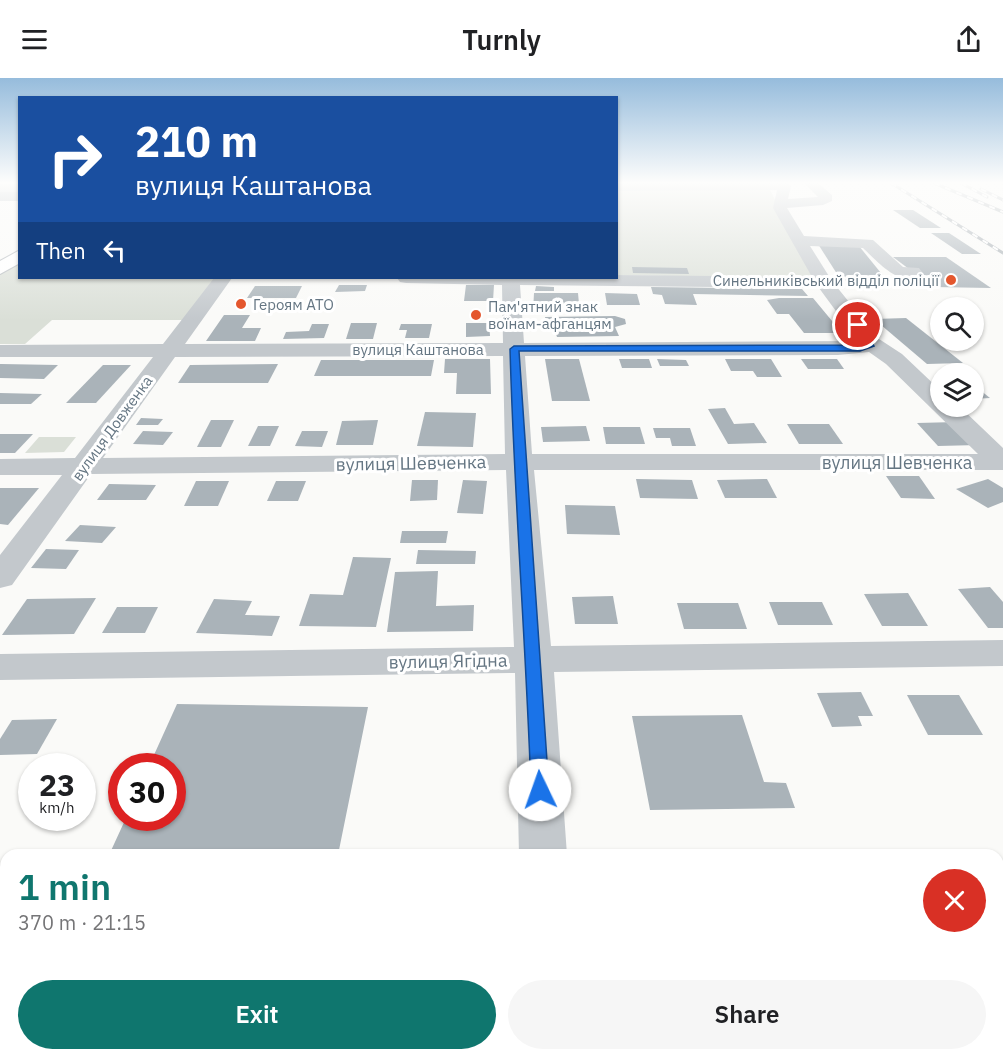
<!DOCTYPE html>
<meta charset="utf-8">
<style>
:root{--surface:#fff;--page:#f6f6f6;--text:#202124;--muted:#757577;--accent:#0f766e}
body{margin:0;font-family:"IBM Plex Sans",sans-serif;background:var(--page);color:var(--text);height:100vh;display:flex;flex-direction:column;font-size:22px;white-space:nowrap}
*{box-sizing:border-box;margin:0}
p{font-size:20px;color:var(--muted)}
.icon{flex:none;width:33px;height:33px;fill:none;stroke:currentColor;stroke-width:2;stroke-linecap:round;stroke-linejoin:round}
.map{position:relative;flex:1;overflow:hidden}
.drawer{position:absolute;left:0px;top:771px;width:1004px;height:212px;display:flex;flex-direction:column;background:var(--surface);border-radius:18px 18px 0 0;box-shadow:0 2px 4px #0004}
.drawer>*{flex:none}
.banner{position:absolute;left:18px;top:18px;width:600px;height:183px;border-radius:0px;box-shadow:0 2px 4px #0004;background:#1a4fa0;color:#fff;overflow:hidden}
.fabs{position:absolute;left:930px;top:219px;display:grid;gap:12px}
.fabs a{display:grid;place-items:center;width:54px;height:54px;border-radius:50%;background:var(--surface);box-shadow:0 2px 4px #0004;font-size:30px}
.speed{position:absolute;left:18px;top:675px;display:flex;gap:12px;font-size:30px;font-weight:700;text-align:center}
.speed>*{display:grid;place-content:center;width:78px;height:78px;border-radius:50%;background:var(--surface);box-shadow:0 2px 4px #0004;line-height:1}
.speed small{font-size:15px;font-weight:400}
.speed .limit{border:9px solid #d22;background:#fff;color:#111}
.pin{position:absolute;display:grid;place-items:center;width:51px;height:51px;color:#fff;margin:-26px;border:3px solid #fff;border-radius:50%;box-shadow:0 2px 6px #0007}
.me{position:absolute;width:66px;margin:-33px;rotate:357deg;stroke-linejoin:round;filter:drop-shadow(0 0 4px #0008)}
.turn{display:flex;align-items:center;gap:21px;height:126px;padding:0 18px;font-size:27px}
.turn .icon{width:78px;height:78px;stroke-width:2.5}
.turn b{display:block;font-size:42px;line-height:51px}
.then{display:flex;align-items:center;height:57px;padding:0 18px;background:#0003;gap:12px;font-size:22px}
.round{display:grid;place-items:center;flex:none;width:63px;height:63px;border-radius:32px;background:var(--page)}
.summary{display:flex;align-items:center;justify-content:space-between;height:102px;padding:0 18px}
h1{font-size:36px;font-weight:600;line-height:45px;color:var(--accent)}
.action{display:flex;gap:12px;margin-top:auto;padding:12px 18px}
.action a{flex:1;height:69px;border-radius:36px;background:var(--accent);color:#fff;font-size:24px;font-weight:600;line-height:69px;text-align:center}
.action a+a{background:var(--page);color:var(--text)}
header{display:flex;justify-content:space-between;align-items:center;height:78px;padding:0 18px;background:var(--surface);font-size:27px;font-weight:600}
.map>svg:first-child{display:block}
.green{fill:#dadfd7}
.building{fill:#aab3b9}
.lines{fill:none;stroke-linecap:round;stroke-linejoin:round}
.major-casing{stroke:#b5babe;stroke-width:2}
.minor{fill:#c3c8cc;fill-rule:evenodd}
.major{fill:#fff;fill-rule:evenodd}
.rail-casing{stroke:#a2aab0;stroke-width:3}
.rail{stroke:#fff;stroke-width:2;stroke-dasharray:6;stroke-linecap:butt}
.route{fill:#1a73e8;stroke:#114b97;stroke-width:1.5}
.poi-dot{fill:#e4572e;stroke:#fff;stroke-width:2}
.labels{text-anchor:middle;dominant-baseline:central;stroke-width:6;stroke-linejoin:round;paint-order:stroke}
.far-poi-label{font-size:15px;fill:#657683;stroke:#fff;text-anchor:start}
.far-street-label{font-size:15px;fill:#657683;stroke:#fff}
.street-label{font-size:18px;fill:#657683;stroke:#fff}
</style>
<header><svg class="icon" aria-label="menu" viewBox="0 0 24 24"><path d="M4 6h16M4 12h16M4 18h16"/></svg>Turnly<svg class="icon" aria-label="share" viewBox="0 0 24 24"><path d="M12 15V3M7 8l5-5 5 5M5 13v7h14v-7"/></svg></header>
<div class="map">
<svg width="1003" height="982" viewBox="0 0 1003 982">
<rect width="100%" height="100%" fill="#fafaf8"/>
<!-- green -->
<g class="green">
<polygon points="617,112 770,112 817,201 617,197"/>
<polygon points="19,181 20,200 217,200 184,242 52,242 25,266 0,266 0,195"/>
<polygon points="39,359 76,359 64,374 25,375"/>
</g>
<!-- building -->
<g class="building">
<rect x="0" y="114" width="20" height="9"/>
<polygon points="893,132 913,132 941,150 920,150"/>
<polygon points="931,155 949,155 981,176 962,176"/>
<polygon points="818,166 859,168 885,200 839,199"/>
<polygon points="893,179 946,179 991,210 933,209"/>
<polygon points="632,189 687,190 689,196 633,195"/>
<polygon points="844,201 879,201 887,210 851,209"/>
<polygon points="339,207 367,207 365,213 335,214"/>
<polygon points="466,207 494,207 493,223 464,223"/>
<polygon points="255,208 302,208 296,220 247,220"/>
<polygon points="536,208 554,209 554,213 535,213"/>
<polygon points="651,209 802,211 808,218 693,216 697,227 665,226 662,217 653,216"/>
<polygon points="534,215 578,215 579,226 557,226 557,234 533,234"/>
<polygon points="605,215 637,216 640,227 607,227"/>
<polygon points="779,220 813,220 842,255 804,255 789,236 777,236 767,222"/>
<polygon points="224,237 250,237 242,250 261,250 255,263 206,263"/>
<polygon points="615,238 625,241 626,246 615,249 619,258 557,259 554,250 547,250 545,239"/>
<polygon points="906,240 963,285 927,286 874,241"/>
<polygon points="351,245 377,245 373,261 346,261"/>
<polygon points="466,245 489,245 490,258 466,259"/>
<polygon points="312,246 329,246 324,260 283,261 286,254 309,253"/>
<polygon points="401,246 432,246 429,260 405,260 407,252 399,252"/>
<polygon points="445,281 490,281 491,316 456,316 457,295 444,295"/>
<polygon points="545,281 579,281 590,323 552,323"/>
<polygon points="619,281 649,281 652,290 622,290"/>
<polygon points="657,281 686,282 689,288 660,288"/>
<polygon points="725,281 771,281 782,299 757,299 753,293 731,293"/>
<polygon points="801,281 837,281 844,291 808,291"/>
<polygon points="321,282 434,282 431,298 314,298"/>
<polygon points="0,286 1,286 58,287 44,301 0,300"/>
<polygon points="278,286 268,305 178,305 190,287"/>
<polygon points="103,287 131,287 96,325 66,325"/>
<polygon points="974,308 975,308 990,320 974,321"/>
<polygon points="0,315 42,316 31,326 0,326"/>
<polygon points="725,330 734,346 754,345 767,365 728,366 708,331"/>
<polygon points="425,334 476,335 473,369 417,368"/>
<polygon points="141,340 163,341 158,347 136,347"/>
<polygon points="211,342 234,342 221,369 197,369"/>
<polygon points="378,342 373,367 336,367 342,343"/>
<polygon points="956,344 978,367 938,368 917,345"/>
<polygon points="787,346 829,346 843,366 799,366"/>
<polygon points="258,348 279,348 270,368 248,368"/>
<polygon points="586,348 590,363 543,364 541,349"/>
<polygon points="603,349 640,349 645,366 606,366"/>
<polygon points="653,350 690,350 696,368 672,368 670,360 656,360"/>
<polygon points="143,353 173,354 163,367 133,366"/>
<polygon points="302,353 328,353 322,369 295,368"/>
<polygon points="0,356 33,356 15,375 0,375"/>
<polygon points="886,398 919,398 935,421 901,420"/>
<polygon points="636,401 692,402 698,421 640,420"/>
<polygon points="767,401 777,420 725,420 717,402"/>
<polygon points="988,401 1003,410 1003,424 988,430 956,411"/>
<polygon points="412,402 438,402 437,422 410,423"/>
<polygon points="463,402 487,403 483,436 457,435"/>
<polygon points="196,403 229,403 218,428 184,428"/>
<polygon points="276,403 306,403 298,423 267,423"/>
<polygon points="109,406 156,407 146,422 97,422"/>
<polygon points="0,410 39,410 8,447 0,446"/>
<polygon points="565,427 615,428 620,457 567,456"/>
<polygon points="80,447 116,449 102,465 65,463"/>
<polygon points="402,453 448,453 446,465 400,465"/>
<polygon points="46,471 79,472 66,491 31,490"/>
<polygon points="418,472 476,473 475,486 416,486"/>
<polygon points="353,479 391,480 376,549 299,548 310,516 343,517"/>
<polygon points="438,493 436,528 474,527 473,553 387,554 395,494"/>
<polygon points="990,509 1003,524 1003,550 988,550 958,511"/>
<polygon points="908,515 928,548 882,548 864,516"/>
<polygon points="613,518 618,546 575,546 572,519"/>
<polygon points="96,520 74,556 2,557 27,521"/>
<polygon points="214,521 252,523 245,537 280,538 272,558 196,555"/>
<polygon points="769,524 822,524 833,547 778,547"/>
<polygon points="677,525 738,525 747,551 684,551"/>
<polygon points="117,529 158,529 145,555 102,555"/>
<polygon points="861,614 873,638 858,638 862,648 832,649 817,615"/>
<polygon points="907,617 959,617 983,657 928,657"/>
<polygon points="177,626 368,629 338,777 109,777 126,740 172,740 172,688 149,688"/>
<polygon points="742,637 764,704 786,705 795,730 650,732 632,638"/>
<polygon points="57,641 37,676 0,677 0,661 12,642"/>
<rect x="998" y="841" width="5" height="94"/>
</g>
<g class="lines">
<!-- major casing -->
<g class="major-casing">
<polygon id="major" points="20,172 20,185 0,196 0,183"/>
</g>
<!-- minor -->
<g class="minor">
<path d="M616 105H788L791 108 788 121 818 119 804 105H818L832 117V123L823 127 787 130 804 158 873 162 903 189 919 190 922 194C905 216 875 181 863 170L810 168 832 203 879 261 902 276 940 312V328H959L1003 370V392H534L551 568 1003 562V588L554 594 567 777H519L515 595 0 602V576L514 569 506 392 91 396 12 507 0 510V477L62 397H0V381L75 380 153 279H0V267L163 266 214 200H232L185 266 503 265 502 207 406 205 400 204 397 200H616V197L812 199 773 130 777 112 616 113ZM520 207 819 210 858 263 524 265ZM869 274 886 286 978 376H532L525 278 838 277ZM503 278 505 376 103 380 175 279Z"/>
<rect x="0" y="106" width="20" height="8"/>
<rect x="523" y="976" width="58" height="6"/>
</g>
<!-- major -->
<use href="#major" class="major"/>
<!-- rail casing -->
<g class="rail-casing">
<g id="rail">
<polyline points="891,105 1003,175"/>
<polyline points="934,105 1003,134"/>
<polyline points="961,105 987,119"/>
<polyline points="981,111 1003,122"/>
</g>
</g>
<!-- rail -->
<use href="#rail" class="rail"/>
</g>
<!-- sky -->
<linearGradient id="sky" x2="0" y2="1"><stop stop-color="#96bcdc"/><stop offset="0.43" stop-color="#fdfdfc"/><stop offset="1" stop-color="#fdfdfc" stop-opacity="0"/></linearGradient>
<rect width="1003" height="243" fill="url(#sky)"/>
<!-- route -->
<path class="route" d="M855 245H861L874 268 860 273H519L549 712 547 717 540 720 533 717 531 712C526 565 514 418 510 271L514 268 859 267 866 265Z"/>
<!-- markers -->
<g class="poi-dot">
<circle cx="951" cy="202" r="6"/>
<circle cx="241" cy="226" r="6"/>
<circle cx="476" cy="237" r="6"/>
</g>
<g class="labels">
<!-- far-poi labels -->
<g class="far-poi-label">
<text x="939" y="202" text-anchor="end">Синельниківський відділ поліції</text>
<text x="253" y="226">Героям АТО</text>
<text x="488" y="228">Пам'ятний знак<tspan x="488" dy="17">воїнам-афганцям</tspan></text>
</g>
<!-- far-street labels -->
<g class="far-street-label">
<text x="418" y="271">вулиця Каштанова</text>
<text transform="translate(112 350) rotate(-54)">вулиця Довженка</text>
</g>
<!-- street labels -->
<g class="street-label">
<text x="897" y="384">вулиця Шевченка</text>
<text transform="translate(411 385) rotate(-1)">вулиця Шевченка</text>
<text transform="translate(448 583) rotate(-1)">вулиця Ягідна</text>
</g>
</g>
</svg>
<div class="fabs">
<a><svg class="icon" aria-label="search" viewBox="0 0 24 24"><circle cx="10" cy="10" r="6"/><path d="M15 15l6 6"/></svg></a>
<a><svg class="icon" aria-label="layers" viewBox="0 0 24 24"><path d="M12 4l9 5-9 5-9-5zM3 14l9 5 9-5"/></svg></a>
</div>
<div class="speed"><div>23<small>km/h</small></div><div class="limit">30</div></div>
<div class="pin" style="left:858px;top:247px;background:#d93025"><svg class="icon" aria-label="arrive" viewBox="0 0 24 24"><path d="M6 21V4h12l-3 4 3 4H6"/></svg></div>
<svg class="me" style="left:540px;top:712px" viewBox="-20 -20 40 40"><circle r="19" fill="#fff"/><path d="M0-13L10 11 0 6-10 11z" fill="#1a73e8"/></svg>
<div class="banner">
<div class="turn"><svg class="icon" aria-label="right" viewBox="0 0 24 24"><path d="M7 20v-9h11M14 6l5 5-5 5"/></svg><div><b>210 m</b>вулиця Каштанова</div></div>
<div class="then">Then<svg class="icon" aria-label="left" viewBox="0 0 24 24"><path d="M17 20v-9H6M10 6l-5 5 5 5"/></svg></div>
</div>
<section class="drawer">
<div class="summary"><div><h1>1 min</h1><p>370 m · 21:15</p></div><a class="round" style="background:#d93025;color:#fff"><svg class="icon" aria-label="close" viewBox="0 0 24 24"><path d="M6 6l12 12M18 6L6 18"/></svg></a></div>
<div class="action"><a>Exit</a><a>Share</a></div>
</section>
</div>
